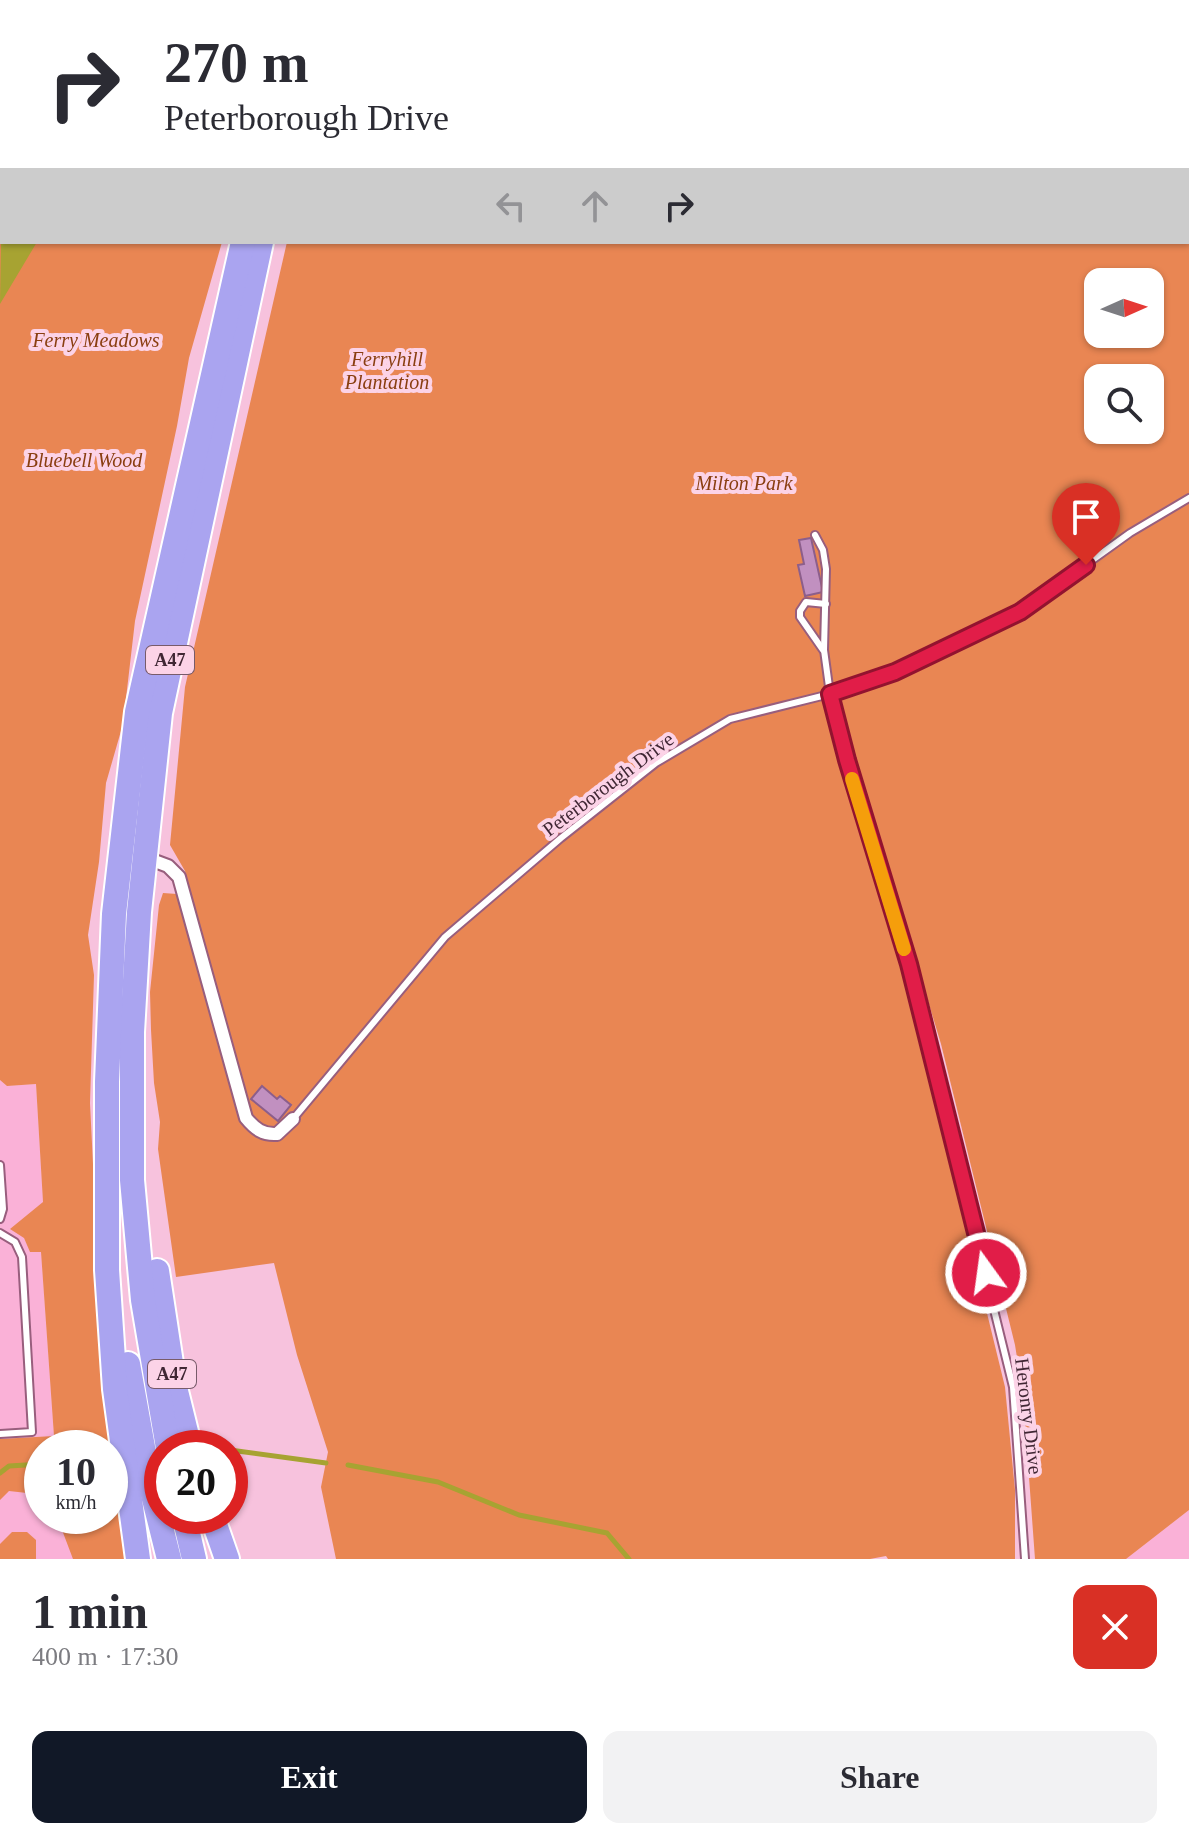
<!DOCTYPE html>
<meta charset="utf-8">
<style>
:root{--surface:#fff;--page:#f2f2f3;--text:#2b2b33;--muted:#7c7c81;--accent:#111827}
body{margin:0;font-family:Georgia,serif;background:var(--page);color:var(--text);height:100vh;display:flex;flex-direction:column;font-size:30px;white-space:nowrap}
*{box-sizing:border-box;margin:0}
p{font-size:26px;color:var(--muted)}
.icon{flex:none;width:44px;height:44px;fill:none;stroke:currentColor;stroke-width:2;stroke-linecap:round;stroke-linejoin:round}
.map{position:relative;height:1559px;overflow:hidden}
.panel{display:flex;flex-direction:column;background:var(--surface);flex:1}
.panel>*{flex:none}
.top-card{position:absolute;left:0px;top:0px;width:1190px;height:244px;box-shadow:0 2px 6px #0004;background:#fff;color:var(--text);overflow:hidden}
.needle{width:52px;rotate:87deg}
.fabs{position:absolute;left:1084px;top:268px;display:grid;gap:16px}
.fabs a{display:grid;place-items:center;width:80px;height:80px;border-radius:16px;background:var(--surface);box-shadow:0 2px 6px #0004;font-size:40px}
.speed{position:absolute;left:24px;top:1430px;display:flex;gap:16px;font-size:40px;font-weight:700;text-align:center}
.speed>*{display:grid;place-content:center;width:104px;height:104px;border-radius:50%;background:var(--surface);box-shadow:0 2px 6px #0004;line-height:1}
.speed small{font-size:20px;font-weight:400}
.speed .limit{border:12px solid #d22;background:#fff;color:#111}
.pin{position:absolute;display:grid;place-items:center;width:68px;height:68px;color:#fff;margin:-82px -34px;border-radius:50% 50% 50% 0;rotate:-45deg;box-shadow:0 0 8px #0007}
.pin .icon{rotate:45deg}
.me{position:absolute;width:88px;margin:-44px;rotate:346deg;stroke-linejoin:round;filter:drop-shadow(0 0 6px #0008)}
.turn{display:flex;align-items:center;gap:28px;height:168px;padding:0 32px;font-size:36px}
.turn .icon{width:104px;height:104px;stroke-width:2.5}
.turn b{display:block;font-size:56px;line-height:68px}
.lanes{display:flex;align-items:center;height:76px;padding:0 32px;background:#0003;justify-content:center;gap:40px;direction:ltr}
.lanes .off{opacity:.35}
.round{display:grid;place-items:center;flex:none;width:84px;height:84px;border-radius:16px;background:var(--page)}
.summary{display:flex;align-items:center;justify-content:space-between;height:136px;padding:0 32px}
h1{font-size:48px;font-weight:800;line-height:60px}
.cta{display:flex;gap:16px;margin-top:auto;padding:16px 32px}
.cta a{flex:1;height:92px;border-radius:16px;background:var(--accent);color:#fff;font-size:32px;font-weight:800;line-height:92px;text-align:center}
.cta a+a{background:var(--page);color:var(--text)}
.map>svg:first-child{display:block}
.built{fill:#fab1d7}
.green{fill:#e98653;fill-rule:evenodd}
.water{fill:#a7a332}
.lines{fill:none;stroke-linecap:round;stroke-linejoin:round}
.stream{stroke:#a7a332;stroke-width:5}
.building{fill:#c190c0;stroke:#8c5e8b;stroke-width:2}
.lane-casing{stroke:#985e7d;stroke-width:10}
.street-casing{stroke:#985e7d;stroke-width:16}
.highway-casing{stroke:#fff;stroke-width:28}
.lane{stroke:#fff;stroke-width:6}
.street{stroke:#fff;stroke-width:12}
.highway{stroke:#aaa4f0;stroke-width:24}
.route-casing{stroke:#92132f;stroke-width:20}
.route{stroke:#e11d48;stroke-width:14}
.slow{stroke:#f59e0b;stroke-width:14}
.labels{text-anchor:middle;dominant-baseline:central;stroke-width:8;stroke-linejoin:round;paint-order:stroke}
.shield{fill:#fcd3e7;stroke:#785b6a;stroke-width:2}
.shield-label{font-size:18px;font-weight:bold;fill:#402734}
.park-label{font-size:20px;font-style:italic;fill:#8a3e10;stroke:#fcd3e7}
.street-label{font-size:20px;fill:#402734;stroke:#fcd3e7}
</style>
<div class="map">
<svg width="1189" height="1559" viewBox="0 0 1189 1559">
<rect width="100%" height="100%" fill="#f7c2dd"/>
<!-- built -->
<g class="built">
<polygon points="0,1080 7,1086 36,1084 43,1202 24,1238 30,1251 41,1251 54,1436 42,1448 42,1516 75,1516 87,1559 0,1559"/>
<polygon points="1189,1510 1189,1559 1126,1559"/>
</g>
<!-- green -->
<g class="green">
<polygon points="0,0 265,0 2,2 2,242 222,242 189,358 177,426 135,621 123,724 106,783 99,862 88,935 94,975 90,1103 97,1246 133,1559 73,1559 59,1522 55,1516 110,1516 110,1448 42,1448 42,1501 36,1494 9,1491 0,1500 0,1439 54,1436 41,1252 30,1252 24,1238 10,1229 43,1202 36,1084 7,1086 0,1080"/>
<path d="M339 0H1189V1510L1126 1559H1035L1023 1395 1015 1345 941 1044 893 885H878L900 942 926 1063 1005 1387 1015 1490V1559H888L886 1556 870 1559H336L321 1487 328 1452 297 1355 274 1263 176 1277 158 1149 160 1122 154 1083 151 1030 150 992 159 905 163 893 177 894 188 885 185 871 170 845 185 687 287 242H1188V2H339ZM1098 282H1150V334H1098ZM1098 378H1150V430H1098Z"/>
<polygon points="12,1532 27,1532 36,1540 36,1559 0,1559 0,1544"/>
</g>
<!-- water -->
<polygon class="water" points="2,180 2,242 37,242 0,304"/>
<g class="lines">
<!-- stream -->
<g class="stream">
<polyline points="3,0 4,2"/>
<polyline points="230,1450 326,1463"/>
<polyline points="348,1465 438,1482 519,1515 607,1533 629,1559"/>
<polyline points="0,1473 9,1466 42,1464"/>
</g>
</g>
<!-- building -->
<g class="building">
<polygon points="811,538 823,592 805,596 798,565 804,564 799,540"/>
<polygon points="262,1086 277,1099 280,1096 291,1105 278,1121 251,1099"/>
</g>
<g class="lines">
<!-- lane casing -->
<g class="lane-casing">
<g id="lane">
<polyline points="815,535 823,550 826,569 824,650 830,694 847,760 909,964 1013,1387 1025,1559"/>
<polyline points="823,650 800,617 800,611 806,602 826,604"/>
<polyline points="293,1119 445,937 561,838 656,763 730,719 830,694 895,672 1020,612 1130,533 1189,498"/>
<polyline points="0,1165 3,1209 0,1219"/>
<polyline points="0,1233 15,1242 22,1257 32,1432 0,1434"/>
</g>
</g>
<!-- street casing -->
<g class="street-casing">
<path id="street" d="M144 857 168 866 179 877 246 1118C255 1129 263 1135 277 1134L293 1119"/>
</g>
<!-- highway casing -->
<g class="highway-casing">
<g id="highway">
<polyline points="287,2 287,0"/>
<polyline points="308,2 308,0"/>
<polyline points="157,1271 174,1383 190,1448"/>
<polyline points="128,1364 148,1475 169,1559"/>
<polyline points="168,1448 143,1300 132,1180 132,1032 139,912 160,713 261,242"/>
<polyline points="184,1516 194,1559"/>
<polyline points="212,1516 227,1559"/>
<polyline points="138,1559 115,1389 107,1270 107,1082 114,914 137,712 243,242"/>
</g>
</g>
<!-- lane -->
<use href="#lane" class="lane"/>
<!-- street -->
<use href="#street" class="street"/>
<!-- highway -->
<use href="#highway" class="highway"/>
</g>
<g class="lines">
<!-- route casing -->
<g class="route-casing">
<polyline id="route" points="986,1273 909,964 847,760 830,694 895,672 1020,612 1086,565"/>
</g>
<!-- route -->
<use href="#route" class="route"/>
<!-- slow -->
<polyline class="slow" points="852,779 904,949"/>
</g>
<g class="labels">
<!-- shield labels -->
<g class="shield">
<rect x="146" y="646" width="48" height="28" rx="6"/>
<rect x="148" y="1360" width="48" height="28" rx="6"/>
</g>
<g class="shield-label">
<text x="170" y="660">A47</text>
<text x="172" y="1374">A47</text>
</g>
<!-- park labels -->
<g class="park-label">
<text x="96" y="340">Ferry Meadows</text>
<text x="387" y="359">Ferryhill<tspan x="387" dy="23">Plantation</tspan></text>
<text x="84" y="460">Bluebell Wood</text>
<text x="744" y="483">Milton Park</text>
</g>
<!-- street labels -->
<g class="street-label">
<text transform="translate(608 784) rotate(-37)">Peterborough Drive</text>
<text transform="translate(1029 1416) rotate(83)">Heronry Drive</text>
</g>
</g>
</svg>
<div class="fabs">
<a><svg class="needle" viewBox="-14 -14 28 28"><path d="M0-13l5 13h-10z" fill="#e53935"/><path d="M0 13l5-13h-10z" fill="#7c7c81"/></svg></a>
<a><svg class="icon" aria-label="search" viewBox="0 0 24 24"><circle cx="10" cy="10" r="6"/><path d="M15 15l6 6"/></svg></a>
</div>
<div class="speed"><div>10<small>km/h</small></div><div class="limit">20</div></div>
<div class="pin" style="left:1086px;top:565px;background:#d93025"><svg class="icon" aria-label="arrive" viewBox="0 0 24 24"><path d="M6 21V4h12l-3 4 3 4H6"/></svg></div>
<svg class="me" style="left:986px;top:1273px" viewBox="-20 -20 40 40"><circle r="17" fill="#e11d48" stroke="#fff" stroke-width="3"/><path d="M0-11L8 9 0 5-8 9z" fill="#fff"/></svg>
<div class="top-card">
<div class="turn"><svg class="icon" aria-label="right" viewBox="0 0 24 24"><path d="M7 20v-9h11M14 6l5 5-5 5"/></svg><div><b>270 m</b>Peterborough Drive</div></div>
<div class="lanes"><svg class="icon off" aria-label="left" viewBox="0 0 24 24"><path d="M17 20v-9H6M10 6l-5 5 5 5"/></svg><svg class="icon off" aria-label="ahead" viewBox="0 0 24 24"><path d="M12 20V5M6 11l6-6 6 6"/></svg><svg class="icon" aria-label="right" viewBox="0 0 24 24"><path d="M7 20v-9h11M14 6l5 5-5 5"/></svg></div>
</div>
</div>
<section class="panel">
<div class="summary"><div><h1>1 min</h1><p>400 m · 17:30</p></div><a class="round" style="background:#d93025;color:#fff"><svg class="icon" aria-label="close" viewBox="0 0 24 24"><path d="M6 6l12 12M18 6L6 18"/></svg></a></div>
<div class="cta"><a>Exit</a><a>Share</a></div>
</section>
